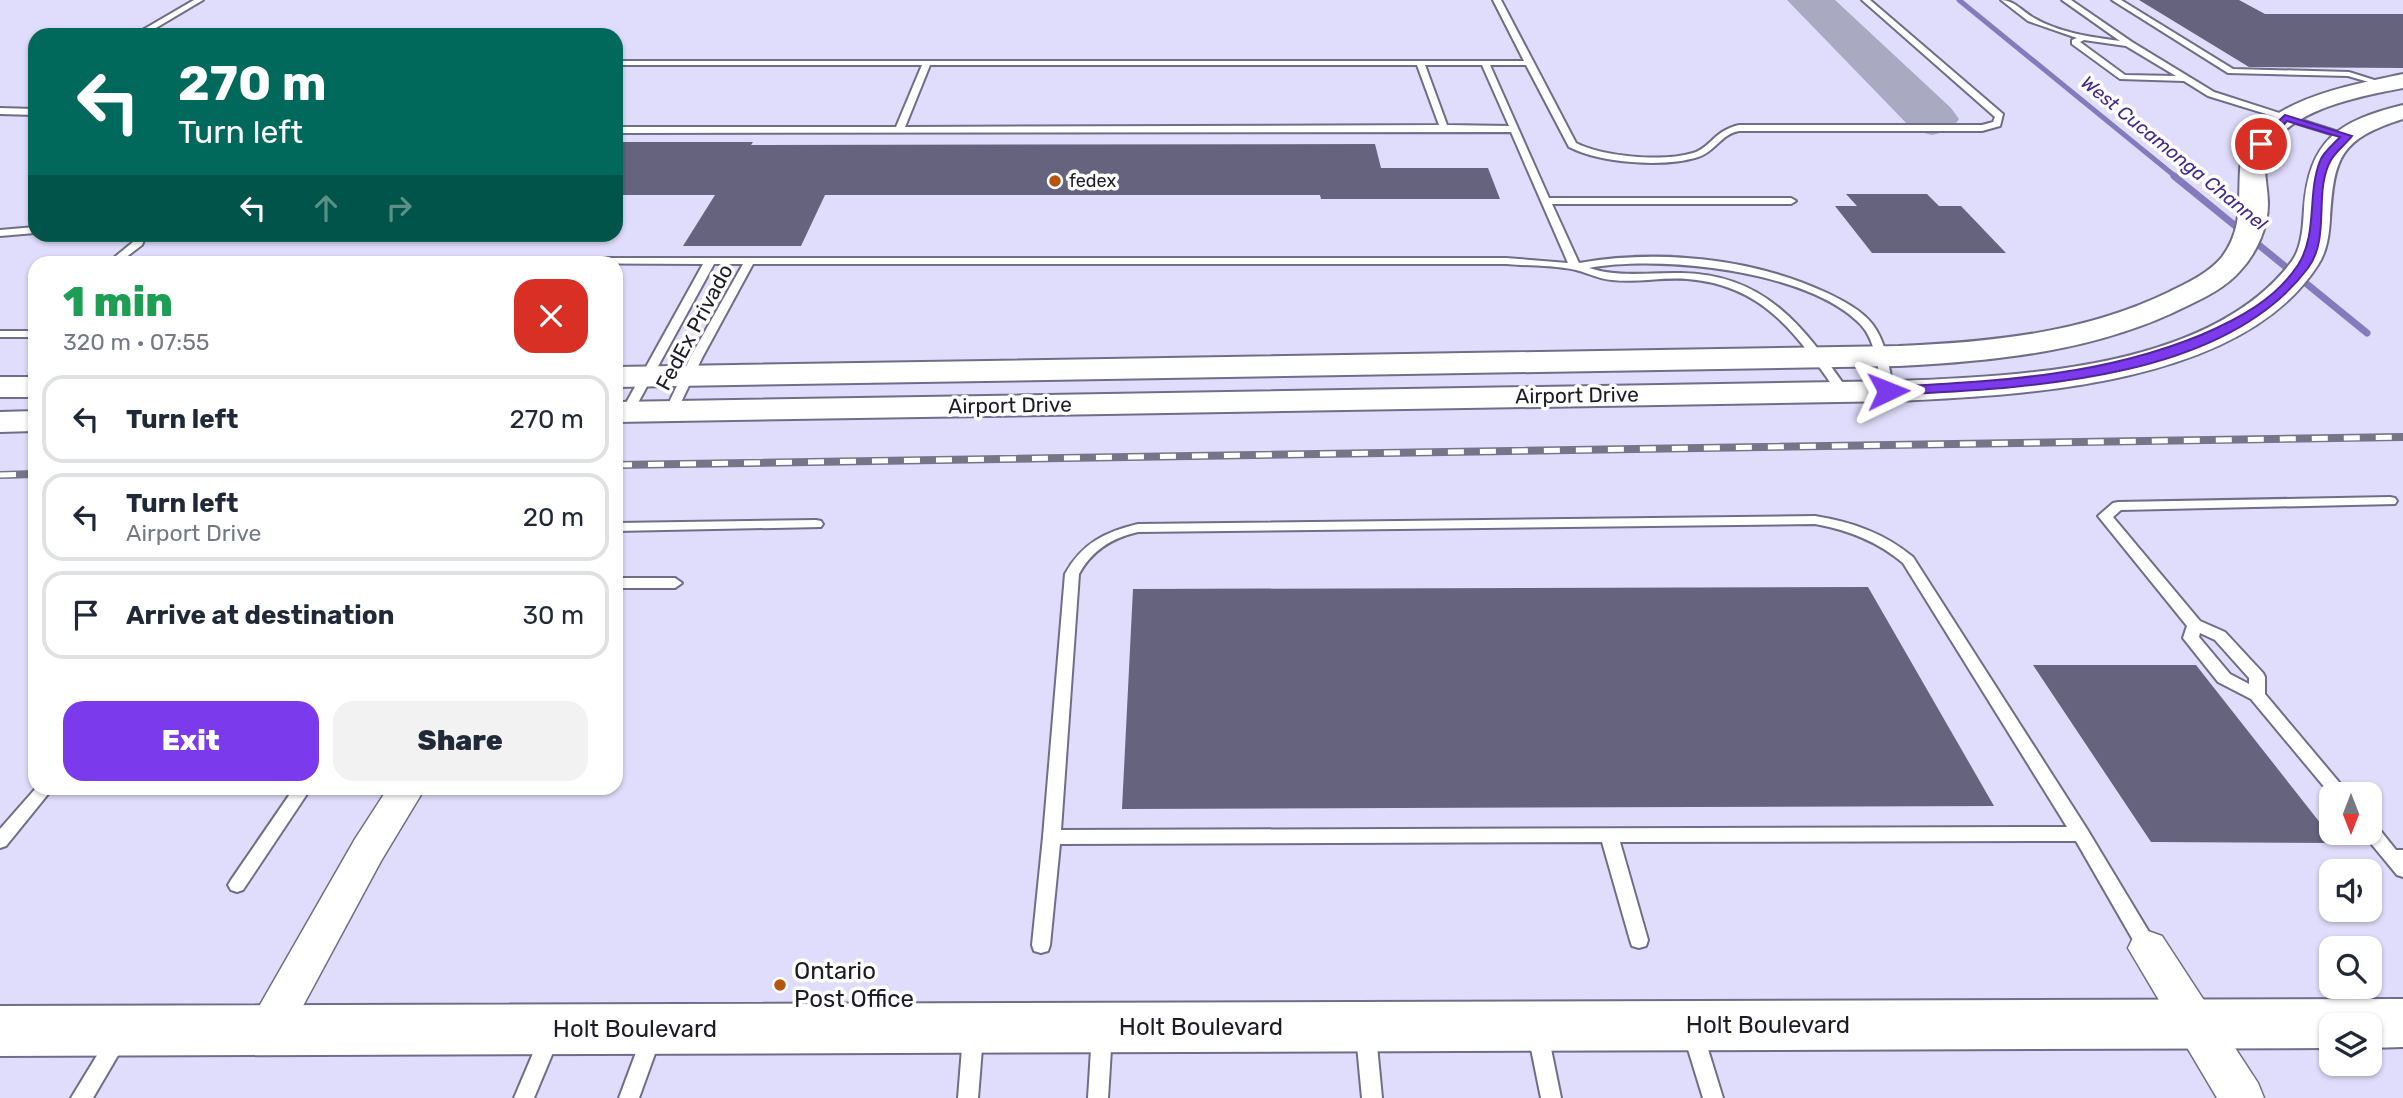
<!DOCTYPE html>
<meta charset="utf-8">
<style>
:root{--surface:#fff;--page:#f2f2f3;--text:#1f2937;--muted:#747a83;--line:#e0e1e3;--accent:#7c3aed}
body{margin:0;font-family:Rubik,sans-serif;background:var(--page);color:var(--text);height:100vh;display:flex;flex-direction:column;font-size:26px;white-space:nowrap}
*{box-sizing:border-box;margin:0}
p{font-size:23px;color:var(--muted)}
.icon{flex:none;width:38px;height:38px;fill:none;stroke:currentColor;stroke-width:2;stroke-linecap:round;stroke-linejoin:round}
.map{position:relative;flex:1;overflow:hidden}
.sheet{position:absolute;left:28px;top:256px;width:595px;height:539px;display:flex;flex-direction:column;background:var(--surface);border-radius:21px;box-shadow:0 2px 5px #0004}
.sheet>*{flex:none}
.banner{position:absolute;left:28px;top:28px;width:595px;height:214px;border-radius:21px;box-shadow:0 2px 5px #0004;background:#00695c;color:#fff;overflow:hidden}
.needle{width:46px;rotate:180deg}
.buttons{position:absolute;left:2319px;top:782px;display:grid;gap:14px}
.buttons a{display:grid;place-items:center;width:63px;height:63px;border-radius:14px;background:var(--surface);box-shadow:0 2px 5px #0004;font-size:35px}
.pin{position:absolute;display:grid;place-items:center;width:60px;height:60px;color:#fff;margin:-30px;border:4px solid #fff;border-radius:50%;box-shadow:0 2px 7px #0007}
.me{position:absolute;width:77px;margin:-38px;rotate:88deg;stroke-linejoin:round;filter:drop-shadow(0 0 5px #0008)}
.turn{display:flex;align-items:center;gap:24px;height:147px;padding:0 35px;font-size:32px}
.turn .icon{width:91px;height:91px;stroke-width:2.5}
.turn b{display:block;font-size:49px;line-height:60px}
.lanes{display:flex;align-items:center;height:66px;padding:0 35px;background:#0003;justify-content:center;gap:35px;direction:ltr}
.lanes .off{opacity:.35}
.round{display:grid;place-items:center;flex:none;width:74px;height:74px;border-radius:21px;background:var(--page)}
.summary{display:flex;align-items:center;justify-content:space-between;height:119px;padding:0 35px}
h1{font-size:42px;font-weight:800;line-height:52px;color:#1e9e55}
.action{display:flex;gap:14px;margin-top:auto;padding:14px 35px}
.action a{flex:1;height:80px;border-radius:21px;background:var(--accent);color:#fff;font-size:28px;font-weight:800;line-height:80px;text-align:center}
.action a+a{background:var(--page);color:var(--text)}
ul{padding:0;list-style:none}
li{display:flex;align-items:center;gap:21px;height:88px;margin:0 14px 10px;padding:0 21px;border:4px solid var(--line);border-radius:21px}
li div{flex:1}
li b{display:block;font-size:26px}
li em{font-style:normal}
.map>svg:first-child{display:block}
.lines{fill:none;stroke-linecap:round;stroke-linejoin:round}
.stream-far1{stroke:#847bbe;stroke-width:5}
.stream{stroke:#847bbe;stroke-width:7}
.taxiway{fill:#aaa9c2;fill-rule:evenodd}
.building{fill:#65637d}
.service-casing{stroke:#706d88;stroke-width:4}
.minor-casing{stroke:#706d88;stroke-width:3}
.secondary-casing{stroke:#706d88;stroke-width:4}
.primary-casing{stroke:#706d88;stroke-width:4}
.service{fill:#fff;fill-rule:evenodd}
.minor{fill:#fff;fill-rule:evenodd}
.secondary{fill:#fff;fill-rule:evenodd}
.primary{fill:#fff;fill-rule:evenodd}
.rail-casing{stroke:#767588;stroke-width:8}
.rail{stroke:#fff;stroke-width:5;stroke-dasharray:16;stroke-linecap:butt}
.route{fill:#7c3aed;stroke:#51269a;stroke-width:2}
.poi-dot{fill:#b5560d;stroke:#fff;stroke-width:2.5}
.labels{text-anchor:middle;dominant-baseline:central;stroke-width:7;stroke-linejoin:round;paint-order:stroke}
.far-poi-label{font-size:18px;fill:#1d1c26;stroke:#fff;text-anchor:start}
.far-water-label{font-size:19px;font-style:italic;fill:#44288f;stroke:#fff}
.street-label{font-size:21px;fill:#1d1c26;stroke:#fff}
.near-poi-label{font-size:24px;fill:#1d1c26;stroke:#fff;text-anchor:start}
.near-street-label{font-size:24px;fill:#1d1c26;stroke:#fff}
</style>
<div class="map">
<svg width="2403" height="1098" viewBox="0 0 2403 1098">
<rect width="100%" height="100%" fill="#dfddfb"/>
<g class="lines">
<!-- stream-far1 -->
<polyline class="stream-far1" points="1959,0 2176,177"/>
<!-- stream -->
<polyline class="stream" points="2174,176 2367,333"/>
<!-- taxiway -->
<polygon class="taxiway" points="1787,0 1835,0 1951,108 1959,119 1951,130 1932,135 1913,130"/>
</g>
<!-- building -->
<g class="building">
<polygon points="2139,0 2239,0 2265,14 2403,14 2403,68 2249,67"/>
<polygon points="616,142 753,142 751,145 1375,144 1381,168 1488,168 1500,199 1321,199 1320,195 825,195 801,246 683,246 715,195 616,195"/>
<polygon points="1846,194 1927,194 1939,206 1961,206 2006,253 1872,253 1835,206 1857,206"/>
<polygon points="1868,587 1994,806 1122,809 1133,589"/>
<polygon points="2033,665 2196,665 2336,843 2151,842"/>
</g>
<g class="lines">
<!-- service casing -->
<g class="service-casing">
<g id="service">
<polygon points="194,0 203,0 144,35 134,35"/>
<path d="M1493 0H1501L1576 143C1604 157 1663 162 1693 153 1711 148 1713 131 1739 125H1982L1993 122 1995 117 1862 0H1870L2003 114 2000 126 1982 131H1739C1721 134 1715 152 1698 157 1664 168 1600 163 1569 147L1526 65H1490L1549 198H1791L1796 201 1791 204H1552L1579 263C1659 249 1751 258 1825 292 1842 300 1862 310 1873 325 1887 344 1889 369 1894 391L1892 394H1884L1882 391C1878 370 1876 341 1861 325 1809 270 1660 255 1589 268 1620 278 1650 272 1681 273 1766 274 1805 328 1849 392L1847 395H1839C1798 336 1765 285 1687 279 1662 277 1637 283 1612 280 1599 279 1588 273 1576 270 1553 265 1529 266 1506 264H753L702 358 677 411 675 414H667L665 411 690 358 743 264H714L633 412 627 416 621 412 703 264 110 261 133 242V234H143L145 238 142 245 125 258H1506L1568 263 1511 132 616 133V127H896L922 65H616V61H1524ZM930 65H1417L1439 125 905 127ZM1425 65H1482L1509 126 1447 125Z"/>
<path d="M2001 0C2014 0 2023 12 2034 18 2060 33 2091 37 2120 41L2062 0H2071L2132 42 2214 92 2351 136 2344 138 2208 96 2184 81 2120 79 2072 44V40L2077 38 2028 21ZM2084 40 2126 46 2176 76 2125 75 2080 42Z"/>
<polygon points="2112,0 2121,0 2233,69 2349,72 2390,85 2386,87 2348,76 2228,73"/>
<polygon points="0,108 35,109 35,115 0,114"/>
<polygon points="35,227 35,233 0,236 0,230"/>
<rect x="0" y="331" width="35" height="6"/>
<path d="M2390 497 2395 498 2397 501 2395 504 2121 510 2113 517 2200 621 2225 632 2263 673 2265 677V694L2349 794 2331 795 2251 699 2218 682 2183 638 2187 626 2098 516 2113 503 2118 502ZM2200 633 2215 640 2249 678V684L2230 674 2199 637Z"/>
<path d="M1815 516C1852 522 1884 533 1913 557L2087 829 2155 942 2157 948 2155 954 2148 956 2141 954 2076 841 1620 842 1648 940 1646 946 1639 948 1632 946 1630 940 1602 842 1060 844 1050 945 1048 951 1041 953 1034 951 1032 945 1043 837 1065 574C1082 543 1105 532 1138 524ZM1815 524C1848 530 1877 541 1903 563L2067 827 1061 830 1079 574C1092 550 1112 538 1138 532Z"/>
<polygon points="816,520 821,521 823,524 821,527 616,531 616,523"/>
<polygon points="616,578 675,578 682,583 675,588 616,588"/>
<polygon points="36,788 53,788 6,846 0,848 0,829"/>
<polygon points="294,788 311,788 243,890 237,892 231,890 228,885 231,880"/>
<polygon points="2370,823 2376,825 2396,850 2403,850 2403,877 2397,875 2364,835 2363,833 2370,833"/>
<polygon points="1102,1024 1109,1027 1112,1033 1108,1098 1088,1098 1092,1033 1095,1027"/>
<polygon points="1693,1024 1700,1027 1703,1033 1723,1098 1703,1098 1683,1033 1686,1027"/>
<polygon points="1538,1025 1545,1028 1548,1034 1561,1098 1541,1098 1528,1034 1531,1028"/>
<polygon points="1366,1026 1373,1029 1376,1035 1382,1098 1362,1098 1356,1035 1359,1029"/>
<polygon points="973,1027 980,1030 983,1036 978,1098 958,1098 963,1036 966,1030"/>
<polygon points="651,1028 658,1031 661,1037 639,1098 619,1098 644,1031"/>
<polygon points="549,1029 556,1032 559,1038 534,1098 514,1098 542,1032"/>
<polygon points="117,1031 124,1034 127,1040 93,1098 71,1098 110,1034"/>
</g>
</g>
<!-- minor casing -->
<g class="minor-casing">
<g id="minor">
<polygon points="388,788 425,788 381,861 283,1043 268,1049 253,1043 247,1030 253,1017 355,839"/>
<polygon points="2148,931 2162,936 2258,1083 2264,1098 2217,1098 2128,948 2134,936"/>
</g>
</g>
<!-- secondary casing -->
<g class="secondary-casing">
<g id="secondary">
<path d="M2403 74V88C2361 96 2269 112 2265 167 2265 179 2268 192 2268 204 2268 228 2256 254 2240 271 2226 287 2206 297 2187 306 2098 351 1997 361 1899 366L616 387V367L1899 346C1992 342 2084 333 2169 292 2187 283 2209 273 2222 257 2243 229 2238 202 2240 170 2243 102 2352 85 2403 74Z"/>
<path d="M2403 105V119C2340 139 2334 157 2330 219 2329 235 2327 251 2318 265 2241 385 2026 395 1898 401L616 422V402L1898 381C2022 376 2211 369 2292 261 2302 247 2303 226 2304 209 2309 140 2338 121 2403 105Z"/>
<rect x="0" y="377" width="35" height="20"/>
<polygon points="35,411 35,431 0,432 0,412"/>
</g>
</g>
<!-- primary casing -->
<g class="primary-casing">
<polygon id="primary" points="2403,999 2403,1047 2370,1048 2370,1026 2331,1026 2331,1048 0,1056 0,1006"/>
</g>
<!-- service -->
<use href="#service" class="service"/>
<!-- minor -->
<use href="#minor" class="minor"/>
<!-- secondary -->
<use href="#secondary" class="secondary"/>
<!-- primary -->
<use href="#primary" class="primary"/>
<!-- rail casing -->
<g class="rail-casing">
<g id="rail">
<polyline points="616,465 2403,437"/>
<polyline points="0,475 35,474"/>
</g>
</g>
<!-- rail -->
<use href="#rail" class="rail"/>
</g>
<!-- route -->
<path class="route" d="M2285 115 2352 136C2346 144 2336 151 2331 160 2313 191 2331 237 2308 268 2222 383 2019 388 1888 395L1881 391 1888 387C1996 381 2099 377 2201 335 2238 319 2275 300 2298 265 2318 234 2307 194 2320 161 2323 152 2334 144 2340 137L2287 121 2264 146H2257V142Z"/>
<!-- markers -->
<g class="poi-dot">
<circle cx="1055" cy="181" r="7"/>
<circle cx="780" cy="985" r="7"/>
</g>
<g class="labels">
<!-- far-poi labels -->
<g class="far-poi-label">
<text x="1069" y="181">fedex</text>
</g>
<!-- far-water labels -->
<g class="far-water-label">
<text transform="translate(2174 153) rotate(39)">West Cucamonga Channel</text>
</g>
<!-- street labels -->
<g class="street-label">
<text transform="translate(694 327) rotate(-62)">FedEx Privado</text>
<text transform="translate(1577 395) rotate(-1)">Airport Drive</text>
<text transform="translate(1010 405) rotate(-1)">Airport Drive</text>
</g>
<!-- near-poi labels -->
<g class="near-poi-label">
<text x="794" y="971">Ontario<tspan x="794" dy="28">Post Office</tspan></text>
</g>
<!-- near-street labels -->
<g class="near-street-label">
<text x="1768" y="1025">Holt Boulevard</text>
<text x="1201" y="1027">Holt Boulevard</text>
<text x="635" y="1029">Holt Boulevard</text>
</g>
</g>
</svg>
<div class="buttons">
<a><svg class="needle" viewBox="-14 -14 28 28"><path d="M0-13l5 13h-10z" fill="#e53935"/><path d="M0 13l5-13h-10z" fill="#747a83"/></svg></a>
<a><svg class="icon" aria-label="sound" viewBox="0 0 24 24"><path d="M4 9h4l5-4v14l-5-4H4zM17 9q2 3 0 6"/></svg></a>
<a><svg class="icon" aria-label="search" viewBox="0 0 24 24"><circle cx="10" cy="10" r="6"/><path d="M15 15l6 6"/></svg></a>
<a><svg class="icon" aria-label="layers" viewBox="0 0 24 24"><path d="M12 4l9 5-9 5-9-5zM3 14l9 5 9-5"/></svg></a>
</div>
<div class="pin" style="left:2261px;top:144px;background:#d93025"><svg class="icon" aria-label="arrive" viewBox="0 0 24 24"><path d="M6 21V4h12l-3 4 3 4H6"/></svg></div>
<svg class="me" style="left:1888px;top:391px" viewBox="-20 -20 40 40"><path d="M0-17L14 15 0 8-14 15z" fill="#7c3aed" stroke="#fff" stroke-width="4"/></svg>
<div class="banner">
<div class="turn"><svg class="icon" aria-label="left" viewBox="0 0 24 24"><path d="M17 20v-9H6M10 6l-5 5 5 5"/></svg><div><b>270 m</b>Turn left</div></div>
<div class="lanes"><svg class="icon" aria-label="left" viewBox="0 0 24 24"><path d="M17 20v-9H6M10 6l-5 5 5 5"/></svg><svg class="icon off" aria-label="ahead" viewBox="0 0 24 24"><path d="M12 20V5M6 11l6-6 6 6"/></svg><svg class="icon off" aria-label="right" viewBox="0 0 24 24"><path d="M7 20v-9h11M14 6l5 5-5 5"/></svg></div>
</div>
<section class="sheet">
<div class="summary"><div><h1>1 min</h1><p>320 m · 07:55</p></div><a class="round" style="background:#d93025;color:#fff"><svg class="icon" aria-label="close" viewBox="0 0 24 24"><path d="M6 6l12 12M18 6L6 18"/></svg></a></div>
<ul>
<li><svg class="icon" aria-label="left" viewBox="0 0 24 24"><path d="M17 20v-9H6M10 6l-5 5 5 5"/></svg><div><b>Turn left</b></div><em>270 m</em></li>
<li><svg class="icon" aria-label="left" viewBox="0 0 24 24"><path d="M17 20v-9H6M10 6l-5 5 5 5"/></svg><div><b>Turn left</b><p>Airport Drive</p></div><em>20 m</em></li>
<li><svg class="icon" aria-label="arrive" viewBox="0 0 24 24"><path d="M6 21V4h12l-3 4 3 4H6"/></svg><div><b>Arrive at destination</b></div><em>30 m</em></li>
</ul>
<div class="action"><a>Exit</a><a>Share</a></div>
</section>
</div>
